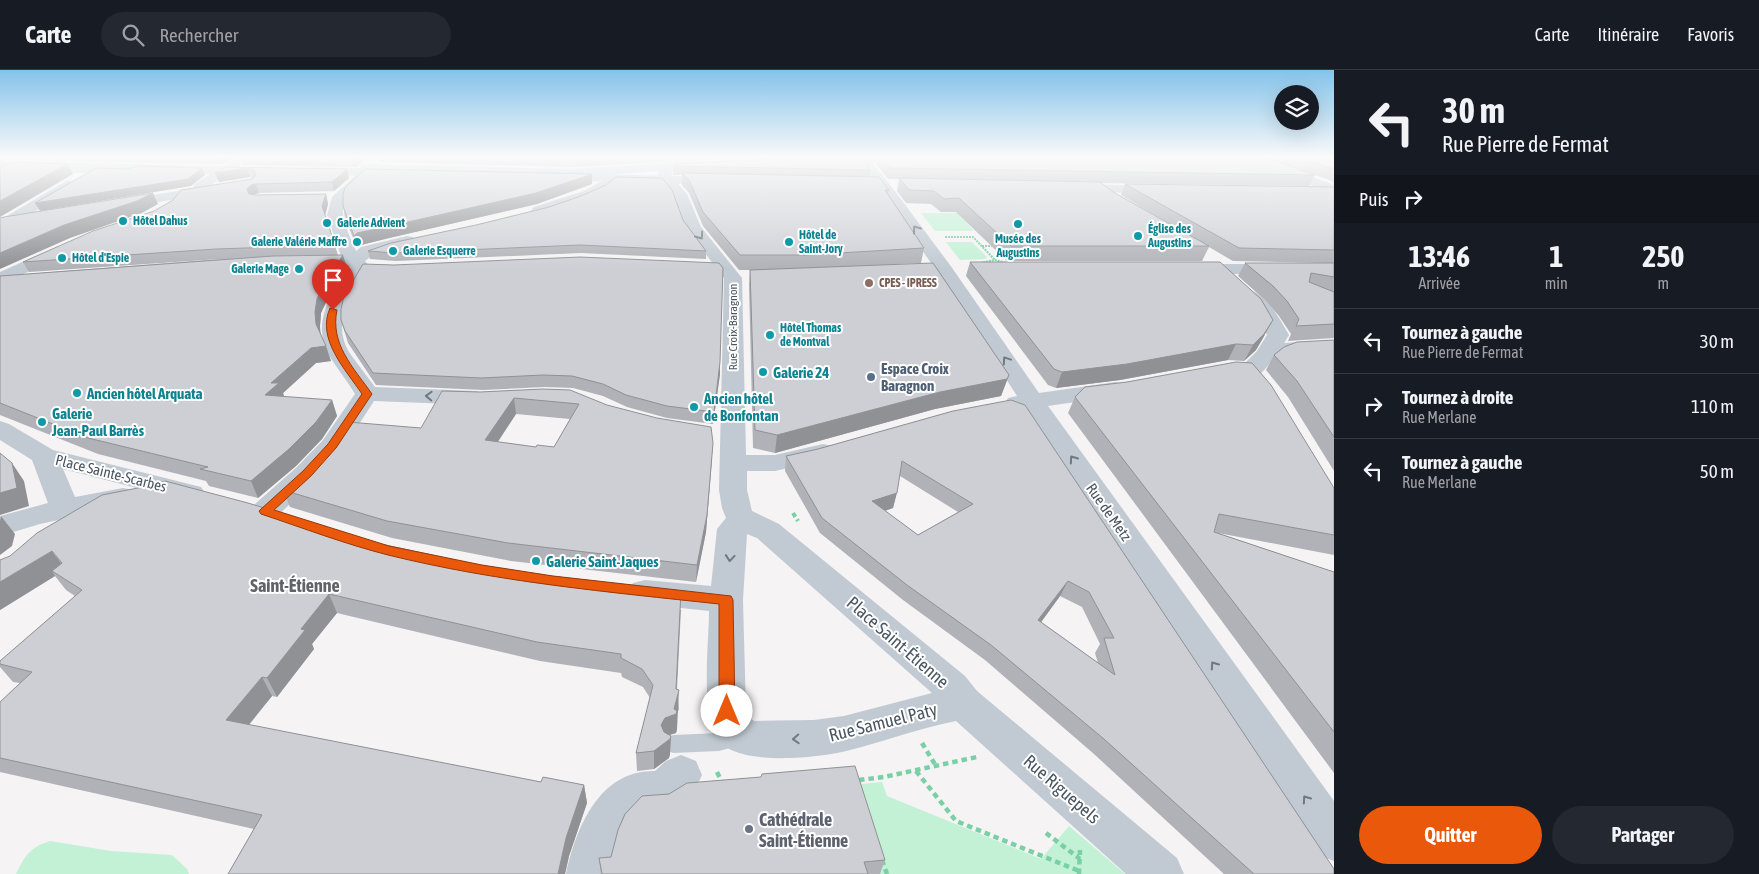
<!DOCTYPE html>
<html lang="fr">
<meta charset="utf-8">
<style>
:root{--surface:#171b24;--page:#242831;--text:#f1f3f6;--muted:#9ea1a6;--line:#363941;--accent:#ea580c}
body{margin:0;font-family:"Asap Condensed",sans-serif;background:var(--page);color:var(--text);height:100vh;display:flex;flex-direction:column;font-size:19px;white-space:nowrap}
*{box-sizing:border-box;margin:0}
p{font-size:16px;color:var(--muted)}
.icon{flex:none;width:28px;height:28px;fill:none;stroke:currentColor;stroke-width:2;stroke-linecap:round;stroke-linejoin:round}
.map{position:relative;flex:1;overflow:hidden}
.panel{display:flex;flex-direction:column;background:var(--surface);width:425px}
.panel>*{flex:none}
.top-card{background:#171b24;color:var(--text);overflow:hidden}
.controls{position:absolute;left:1274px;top:15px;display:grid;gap:10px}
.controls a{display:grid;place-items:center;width:45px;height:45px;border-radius:50%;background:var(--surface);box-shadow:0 5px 20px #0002;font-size:25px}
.pin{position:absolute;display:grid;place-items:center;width:42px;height:42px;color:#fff;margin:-51px -21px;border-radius:50% 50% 50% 0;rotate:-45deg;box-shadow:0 0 5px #0007}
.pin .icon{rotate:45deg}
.me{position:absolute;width:55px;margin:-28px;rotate:0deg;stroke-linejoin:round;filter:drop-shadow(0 0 4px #0008)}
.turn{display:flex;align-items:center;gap:18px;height:105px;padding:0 25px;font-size:22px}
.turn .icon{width:65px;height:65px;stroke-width:2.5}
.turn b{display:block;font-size:35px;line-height:42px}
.then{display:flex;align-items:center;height:48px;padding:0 25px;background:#0003;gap:10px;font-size:19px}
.eta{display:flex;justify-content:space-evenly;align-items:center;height:85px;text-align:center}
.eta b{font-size:30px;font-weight:700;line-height:35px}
.button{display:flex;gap:10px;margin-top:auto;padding:10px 25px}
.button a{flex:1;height:58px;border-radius:30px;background:var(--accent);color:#fff;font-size:20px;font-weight:700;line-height:58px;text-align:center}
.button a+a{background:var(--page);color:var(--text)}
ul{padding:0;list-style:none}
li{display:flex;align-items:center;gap:15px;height:65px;padding:0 25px;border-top:1px solid var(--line)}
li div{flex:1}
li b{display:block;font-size:19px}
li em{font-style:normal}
header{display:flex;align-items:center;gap:30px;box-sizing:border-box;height:70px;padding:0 25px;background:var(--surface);border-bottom:1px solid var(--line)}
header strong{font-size:24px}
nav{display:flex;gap:28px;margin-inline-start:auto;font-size:18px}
.search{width:350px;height:45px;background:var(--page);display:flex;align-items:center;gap:12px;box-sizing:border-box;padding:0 18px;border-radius:28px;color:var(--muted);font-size:19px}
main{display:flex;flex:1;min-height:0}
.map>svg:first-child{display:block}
.green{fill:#c3f1d5}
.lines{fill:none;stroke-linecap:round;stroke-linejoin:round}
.path-far2{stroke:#7ad0a6;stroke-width:2;stroke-dasharray:2 1;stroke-linecap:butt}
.path-far1{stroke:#7ad0a6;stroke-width:4;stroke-dasharray:4.5 3;stroke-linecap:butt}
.path{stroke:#7ad0a6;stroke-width:4.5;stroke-dasharray:5.5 4;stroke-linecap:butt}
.lane{fill:#c1cad2;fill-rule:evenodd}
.street{fill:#c1cad2;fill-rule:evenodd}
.secondary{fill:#c1cbd6;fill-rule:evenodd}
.wall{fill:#b0b2b7;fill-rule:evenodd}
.shaded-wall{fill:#909195}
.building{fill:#cdcfd5;stroke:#909195;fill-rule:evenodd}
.oneway{stroke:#6e7983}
.route{fill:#ea580c;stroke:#983908}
.culture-dot{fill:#0f9aa8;stroke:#fff;stroke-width:2}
.education-dot{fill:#8d6e63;stroke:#fff;stroke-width:2}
.service-dot{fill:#5c6f8a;stroke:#fff;stroke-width:2}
.worship-dot{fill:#6b7280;stroke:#fff;stroke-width:2}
.labels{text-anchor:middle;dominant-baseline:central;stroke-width:4;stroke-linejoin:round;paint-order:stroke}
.far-culture-label{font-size:12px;font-weight:bold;fill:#0d838f;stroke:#fff;text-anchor:start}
.far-education-label{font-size:12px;font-weight:bold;fill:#785e54;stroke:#fff;text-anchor:start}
.far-street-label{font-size:12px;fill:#4a5661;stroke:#fff}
.service-label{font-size:15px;font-weight:bold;fill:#4e5e75;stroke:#fff;text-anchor:start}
.culture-label{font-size:15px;font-weight:bold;fill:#0d838f;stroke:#fff;text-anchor:start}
.street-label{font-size:15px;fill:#4a5661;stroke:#fff}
.quarter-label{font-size:18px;font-weight:bold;fill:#5f6368;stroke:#fff}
.near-street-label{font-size:18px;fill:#4a5661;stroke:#fff}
.near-worship-label{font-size:18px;font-weight:bold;fill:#5b616d;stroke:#fff;text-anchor:start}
</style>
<header>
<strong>Carte</strong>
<div class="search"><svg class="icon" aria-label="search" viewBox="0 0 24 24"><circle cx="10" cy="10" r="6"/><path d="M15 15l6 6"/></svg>Rechercher</div>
<nav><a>Carte</a><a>Itinéraire</a><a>Favoris</a></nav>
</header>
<main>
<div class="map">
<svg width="1334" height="804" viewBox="0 0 1334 804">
<rect width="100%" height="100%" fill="#f5f3f3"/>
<!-- green -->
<g class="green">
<polygon points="921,143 958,143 974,161 935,161"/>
<polygon points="946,172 972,172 987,187 985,189 960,190"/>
<polygon points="882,712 887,726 1041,789 1069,756 1125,804 877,804 850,715"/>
<path d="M50 771 111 781 172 785 187 799 189 804H16C25 786 30 777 50 771Z"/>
</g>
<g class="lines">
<!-- path-far2 -->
<g class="path-far2">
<polyline points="945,167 973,167 995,190"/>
<polyline points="982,176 992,176"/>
<polyline points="980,193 995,190 1010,194"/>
</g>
<!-- path-far1 -->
<polyline class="path-far1" points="793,443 798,451"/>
<!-- path -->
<g class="path">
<polyline points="922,673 936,696"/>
<polyline points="916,701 956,751 1079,801"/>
<polyline points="717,702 722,712"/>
<polyline points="859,710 884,707 977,687"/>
<polyline points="1046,763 1080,789"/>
<polyline points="882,790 887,804"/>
<polyline points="1079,804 1080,780"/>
</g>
<!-- lane -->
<g class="lane">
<polygon points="53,99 107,100 110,102 107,104 51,102 51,100"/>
<polygon points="738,659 745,662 748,668 745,674 719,681 673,683 666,680 663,674 666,668 673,665 719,663"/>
</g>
<!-- street -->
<g class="street">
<polygon points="58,87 74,87 53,99 43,99 41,96"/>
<polygon points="237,87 251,87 207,118 206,124 196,124 193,117 195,114"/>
<path d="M672 87H686L681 92 689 93 691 96 689 99 673 101 671 106 687 124 701 157 742 208 746 385H775L823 374 832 376 836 382 832 388 775 401H747V420L752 441 779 454 965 606 977 621 1177 788 1184 804H1126L956 651C919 658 883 672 846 681 818 688 736 697 718 669 700 639 709 576 709 541L645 534 633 531 628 522 633 513 645 510 711 516 717 459 726 448 722 438 719 420 724 208 685 157 674 126 657 107 659 101 573 107 371 102C365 113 352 118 346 128 337 144 350 166 356 181L361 177 407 166 413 167 415 171 413 175 373 185 365 191 369 196C350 223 330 254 351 285 359 296 367 306 375 317L476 321 484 323 488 328 484 333 476 335 374 331 341 382 317 409 275 448 265 451 255 448 250 441 255 434 297 397 323 370 355 324C347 310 337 299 329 285 311 252 331 223 351 197H307L301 196 298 192 301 188 341 186 327 145 332 127 356 105 362 94 573 99 664 93ZM747 464 757 468 932 623 844 646 814 650 754 651 749 647 746 641 743 530Z"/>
<polygon points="827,87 921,87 922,89 916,93 832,93 828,92 826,89"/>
<polygon points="1243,87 1260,87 1334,115 1334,124 1245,90"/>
<polygon points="613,105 620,109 618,112 594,127 539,145 534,143 531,140 534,137 584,121"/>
<polygon points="68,110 75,114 73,117 6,160 0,162 0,150"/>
<polygon points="883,111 888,112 950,195 1039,323 1116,312 1124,314 1128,319 1124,324 1116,326 1048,336 1334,731 1334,791 1318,785 1026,339 1017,340 1008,338 1005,333 1008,328 1017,326 936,200 876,115"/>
<polygon points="1072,114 1159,116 1164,117 1166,120 1164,123 1159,124 1067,121 1065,118"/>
<polygon points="58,176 64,177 67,181 64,185 0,215 0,202"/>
<polygon points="1191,194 1334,194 1334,204 1191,204 1185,203 1182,199 1185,195"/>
<path d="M1247 219C1267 224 1279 248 1289 265L1284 273 1334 270V282C1316 284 1293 282 1276 289 1269 292 1265 301 1259 305 1250 310 1222 308 1212 306L1209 301 1212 296 1245 293 1257 281 1267 265 1258 247 1237 225 1240 221Z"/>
<polygon points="0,351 9,354 53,380 201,417 205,423 201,429 191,432 63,399 75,427 123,418 133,420 137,427 133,434 40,454 0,466 0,446 48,433 32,390 0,370"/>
<path d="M681 685 696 691 702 705C695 721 681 742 661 742 655 743 648 740 642 743 622 756 616 782 612 804H566C576 758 599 700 655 701L666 691Z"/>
</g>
<!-- secondary -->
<g class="secondary">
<polygon points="856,87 868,87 890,115 888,118 878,118"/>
<polygon points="0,91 256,97 263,101 256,105 0,99"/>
<polygon points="311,97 398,99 405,103 398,107 306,104 304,101"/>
<polygon points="554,103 718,107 725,111 718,115 549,110 547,107 549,104"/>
<polygon points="213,115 218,116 220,119 218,122 118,139 113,138 111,135 113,132 118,131"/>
</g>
</g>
<!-- wall -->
<g class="wall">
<polygon points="0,87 55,87 48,90 0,90"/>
<polygon points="69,87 234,87 222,94 71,91"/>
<polygon points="241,87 367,87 356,97 243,95"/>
<polygon points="380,87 670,87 662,92 573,97 381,92"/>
<polygon points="685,87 760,87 685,91"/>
<polygon points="878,87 1334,87 1334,116 1332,111 1315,105 1309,116 1100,113 1113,122 1178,159 1121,125 1125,114 1334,117 1334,268 1288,271 1291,264 1279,246 1265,230 1238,206 1245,193 1327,193 1233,191 1209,177 1202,191 1007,191 956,142 941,142 931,134 906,133 897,121 899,109 888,109 877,95"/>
<polygon points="673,96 871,100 870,106 889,120 888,125 924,178 921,193 897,194 1009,305 1001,326 935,339 775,383 753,378 749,215 750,200 739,200 703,156 689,123 682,115 682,105 673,105"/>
<polygon points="225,97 347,99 349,108 334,121 259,123 253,125 256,125 326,124 328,134 325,145 338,185 347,198 330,224 321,243 320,256 320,263 331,291 316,293 283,323 284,327 332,330 337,346 322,369 296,396 258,428 209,416 206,411 98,384 0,345 0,206 220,189 29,202 23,192 253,108 250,107 219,112"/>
<polygon points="592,114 537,134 389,168 361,175 357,178 345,148 343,136"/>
<polygon points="683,150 706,181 706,189 581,183 396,191 370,189 368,181"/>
<polygon points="970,192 1265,265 1256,280 1244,291 1228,290 1120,310 1056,318 1048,315 966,206"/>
<polygon points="341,250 720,292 720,304 713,354 667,348 627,337 603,326 573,318 545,317 483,320 376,315 348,273"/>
<polygon points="1334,270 1334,401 1288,327 1266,300 1274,285"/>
<path d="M543 319 712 389 706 462 696 512 511 491 392 468 290 437 283 420 421 358 480 322ZM516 344 570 349 554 377H536L498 372Z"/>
<polygon points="1075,327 1334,418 1334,485 1218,463 1334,502 1334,703 1068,343"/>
<path d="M953 341 1334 804H1224L1094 684 985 590 903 530 820 463 785 401 786 386 818 379ZM900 406 958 442 918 465 885 441 893 438ZM1060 526 1082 537 1100 574 1095 583 1098 593 1041 552Z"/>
<polygon points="381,474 681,540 677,619 679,639 677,644 677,659 676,663 670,665 671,666 670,684 669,688 654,699 637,701 636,683 650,628 643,617 622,607 621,603 540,591 337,543 312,574 314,579 277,627 272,626 249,655 541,712 584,715 587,733 569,786 565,804 228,804 254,759 0,702 0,632 20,613 13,612 0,597 0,591 75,526 66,520 55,506 0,540 0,490"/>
<polygon points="599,788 885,790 880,804 601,804"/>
</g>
<!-- shaded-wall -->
<g class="shaded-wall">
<polygon points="46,87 55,87 48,90"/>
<polygon points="220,87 234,87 222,94"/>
<polygon points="354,87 367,87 356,97"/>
<polygon points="662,87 670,87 662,92"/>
<polygon points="67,94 73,104 0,147 0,131"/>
<polygon points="202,98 205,105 191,116 40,141 35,133"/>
<polygon points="247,98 250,107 219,112 215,103"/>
<polygon points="347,99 349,108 334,121 332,112"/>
<polygon points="592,104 592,114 537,134 389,168 361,175 357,178 354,166 357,163"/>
<polygon points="256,114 259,123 254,124 250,128 247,119 251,115"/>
<polygon points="153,123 158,134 142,143 70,168 0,199 0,183 64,155"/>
<polygon points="326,124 328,134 325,146 322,136"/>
<polygon points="343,185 347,198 330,224 321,243 320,256 321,269 316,254 315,242 317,229 326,210"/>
<polygon points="1273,250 1256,280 1244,291 1253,275"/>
<polygon points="1236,274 1228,290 1120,310 1056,318 1062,302"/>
<polygon points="326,276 331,291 316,293 283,323 285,329 265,325 271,313 311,278"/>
<polygon points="720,292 720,304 713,354 714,342"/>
<polygon points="1009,305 1001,326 935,339 775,383 777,365 940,322"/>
<polygon points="514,328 516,344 488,386 485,370"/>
<polygon points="332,330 337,346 322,369 296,396 258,428 251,411"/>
<polygon points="713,373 706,462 696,512 697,495"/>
<polygon points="12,393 24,411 29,436 0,445 0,423"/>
<polygon points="897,423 893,438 869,446 872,431"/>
<polygon points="1,446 15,464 12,476 0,485 0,451"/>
<polygon points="52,481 65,499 52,501 55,506 0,540 0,512"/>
<polygon points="1068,511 1060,526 1031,566 1038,550"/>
<polygon points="681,521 676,632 679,620 677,659 676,663 665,666 661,655 676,619"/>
<polygon points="329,524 337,543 312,574 314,579 277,627 267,608 301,559"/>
<polygon points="262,607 272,626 237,669 226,650"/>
<polygon points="671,666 670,684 669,688 654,699 654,681"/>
<polygon points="584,715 587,733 569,786 565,804 558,804 566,768"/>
</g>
<!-- building -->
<g class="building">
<polygon points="809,87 861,87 871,100 673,96 674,94"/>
<polygon points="880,87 1264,87 1315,105 890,98"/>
<polygon points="1298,87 1334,87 1334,99"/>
<polygon points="17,92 67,94 0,131 0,96"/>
<polygon points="139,96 202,98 188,109 35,133 96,98 127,99"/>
<polygon points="225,97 347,99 332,112 256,114 251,115 247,119 249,124 256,125 326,124 322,136 335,175 216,179 23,192 93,161 154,141 173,130 181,120 252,109 256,105 254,100 247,98 215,103"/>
<polygon points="365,99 592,104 536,123 386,157 357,163 354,166 343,136 343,124 345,118"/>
<polygon points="682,103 879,107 889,120 885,120 924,178 805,185 740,185 703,142 689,110"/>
<polygon points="616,107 662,108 672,120 683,150 706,181 580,175 394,183 368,181 391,173 476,155 549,137 581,126 606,115"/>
<polygon points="899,108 1100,112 1113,122 1209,176 1011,176 959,128 944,129 934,121 909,120"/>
<polygon points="1125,114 1334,117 1334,180 1239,178"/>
<polygon points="153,123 137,131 64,155 0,183 0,148 4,147"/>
<polygon points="343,185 326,210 317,229 315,242 316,254 326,276 311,278 271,313 279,313 265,325 332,330 316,352 289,379 251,411 200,399 208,397 88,368 0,333 0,206 273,186"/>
<polygon points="580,187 719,193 723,198 720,292 714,342 667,336 626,325 603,314 572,306 543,305 481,308 373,303 345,261 341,250 341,239 344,226 363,194 394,195"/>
<polygon points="970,192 1220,192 1261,229 1273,250 1264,264 1253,275 1236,274 1127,294 1062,302 1054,299"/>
<polygon points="933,193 1009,305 1007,309 940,322 777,365 755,360 750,200"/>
<polygon points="1245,193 1334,193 1334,207 1311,203 1309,212 1334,222 1334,254 1296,256 1299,249 1287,231 1273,216"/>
<polygon points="1334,270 1334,367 1297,311 1274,285 1284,277 1297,272"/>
<polygon points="1236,292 1252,293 1271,315 1334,418 1334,465 1219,444 1214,462 1334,502 1334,662 1075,327 1085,317 1127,312"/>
<path d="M543 319 570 320 607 335 657 348 711 357 713 373 707 445 697 495 508 473 387 451 283 420 312 394 337 367 348 352 421 358 442 321 480 322ZM514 328 579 334 554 377 537 375 536 377 485 370Z"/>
<path d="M1011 330 1025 335 1334 799V804H1254L1104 669 991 575 907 515 822 448 786 386 818 379 953 341ZM902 391 973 434 918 465 872 431 897 423ZM1068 511 1089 522 1114 568H1104L1115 605 1038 550Z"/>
<polygon points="0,383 12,393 17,418 0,423"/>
<polygon points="165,411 248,433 381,474 478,495 550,506 681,521 676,619 679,620 674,639 677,641 676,644 665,648 661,655 664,662 671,666 670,669 654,681 636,683 653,615 642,599 621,588 621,584 537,572 329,524 301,559 305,560 267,608 262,607 226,650 541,712 543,707 584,715 566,768 558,804 228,804 262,745 0,688 0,632 32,602 0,594 0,591 82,520 52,501 62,493 52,481 0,512 0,490 10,486 37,463 102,425 153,415"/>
<polygon points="855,696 885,790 864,792 868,804 602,804 599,788 611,787 618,760 625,744 642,726 669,724 687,713 761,707 762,704"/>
</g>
<!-- one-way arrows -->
<defs><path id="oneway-chevron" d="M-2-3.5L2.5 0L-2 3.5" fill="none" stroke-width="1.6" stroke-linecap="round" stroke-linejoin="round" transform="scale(1.25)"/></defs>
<g class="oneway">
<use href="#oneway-chevron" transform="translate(916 159) rotate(-126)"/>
<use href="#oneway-chevron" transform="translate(700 166) rotate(55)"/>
<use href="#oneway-chevron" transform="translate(1006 290) rotate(-124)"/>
<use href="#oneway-chevron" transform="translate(429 326) rotate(-178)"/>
<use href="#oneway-chevron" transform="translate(1073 389) rotate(-125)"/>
<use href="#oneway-chevron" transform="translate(730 488) rotate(95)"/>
<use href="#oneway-chevron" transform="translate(1214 595) rotate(-125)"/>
<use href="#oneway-chevron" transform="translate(796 669) rotate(177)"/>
<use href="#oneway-chevron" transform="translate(1306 729) rotate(-125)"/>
</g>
<!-- sky -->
<linearGradient id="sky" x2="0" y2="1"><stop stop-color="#85c3ea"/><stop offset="0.44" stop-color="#fafafa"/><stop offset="1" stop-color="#fafafa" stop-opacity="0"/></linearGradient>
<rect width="1334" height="199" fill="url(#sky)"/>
<!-- route -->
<path class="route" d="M330 238 337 240C330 274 353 297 372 324L336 378 311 406 274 440 389 476 482 495 553 506 731 526 733 530 735 641 733 646 727 648 721 646 719 641V534C608 522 497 512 388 485 345 474 303 458 261 444L259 441 261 439 303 401 328 374 362 324C346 300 316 269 330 238Z"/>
<!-- markers -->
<g class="culture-dot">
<circle cx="123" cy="151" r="5"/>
<circle cx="327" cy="153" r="5"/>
<circle cx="1018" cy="154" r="5"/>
<circle cx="1138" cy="166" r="5"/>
<circle cx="357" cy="172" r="5"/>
<circle cx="789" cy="172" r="5"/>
<circle cx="393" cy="181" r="5"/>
<circle cx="62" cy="188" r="5"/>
<circle cx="299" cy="199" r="5"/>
<circle cx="770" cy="265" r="5"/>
<circle cx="763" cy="302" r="5"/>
<circle cx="77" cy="323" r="5"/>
<circle cx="694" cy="337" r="5"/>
<circle cx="42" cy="352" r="5"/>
<circle cx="536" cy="491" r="5"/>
</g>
<circle class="education-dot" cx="869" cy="213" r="5"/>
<circle class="service-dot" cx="871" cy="307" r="5"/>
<circle class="worship-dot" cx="749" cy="759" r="5"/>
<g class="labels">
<!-- far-culture labels -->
<g class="far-culture-label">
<text x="133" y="151">Hôtel Dahus</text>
<text x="337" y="153">Galerie Advient</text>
<text x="1148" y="159">Église des<tspan x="1148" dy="14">Augustins</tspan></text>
<text x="799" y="165">Hôtel de<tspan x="799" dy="14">Saint-Jory</tspan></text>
<text x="1018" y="169" text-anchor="middle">Musée des<tspan x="1018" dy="14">Augustins</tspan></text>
<text x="347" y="172" text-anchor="end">Galerie Valérie Maffre</text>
<text x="403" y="181">Galerie Esquerre</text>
<text x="72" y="188">Hôtel d'Espie</text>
<text x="289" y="199" text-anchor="end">Galerie Mage</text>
<text x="780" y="258">Hôtel Thomas<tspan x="780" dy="14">de Montval</tspan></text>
</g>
<!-- far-education labels -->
<g class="far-education-label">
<text x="879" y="213">CPES - IPRESS</text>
</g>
<!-- far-street labels -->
<g class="far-street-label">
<text transform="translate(733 257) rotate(-90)">Rue Croix-Baragnon</text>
</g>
<!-- service labels -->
<g class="service-label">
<text x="881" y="298">Espace Croix<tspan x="881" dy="17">Baragnon</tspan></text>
</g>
<!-- culture labels -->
<g class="culture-label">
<text x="773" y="302">Galerie 24</text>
<text x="87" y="323">Ancien hôtel Arquata</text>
<text x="704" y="328">Ancien hôtel<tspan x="704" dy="17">de Bonfontan</tspan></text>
<text x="52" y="343">Galerie<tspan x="52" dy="17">Jean-Paul Barrès</tspan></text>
<text x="546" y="491">Galerie Saint-Jaques</text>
</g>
<!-- street labels -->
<g class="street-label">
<text transform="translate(111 403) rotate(14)">Place Sainte-Scarbes</text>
<text transform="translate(1109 442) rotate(55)">Rue de Metz</text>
</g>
<!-- quarter labels -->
<g class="quarter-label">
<text x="295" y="515">Saint-Étienne</text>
</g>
<!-- near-street labels -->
<g class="near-street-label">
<text transform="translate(898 572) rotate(41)">Place Saint-Étienne</text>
<text transform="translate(883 652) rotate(-14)">Rue Samuel Paty</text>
<text transform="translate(1062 719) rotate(41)">Rue Riguepels</text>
</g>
<!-- near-worship labels -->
<g class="near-worship-label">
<text x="759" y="749">Cathédrale<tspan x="759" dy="21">Saint-Étienne</tspan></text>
</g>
</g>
</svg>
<div class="controls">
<a><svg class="icon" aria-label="layers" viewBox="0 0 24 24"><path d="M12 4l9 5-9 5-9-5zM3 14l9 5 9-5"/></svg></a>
</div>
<div class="pin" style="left:333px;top:240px;background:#d93025"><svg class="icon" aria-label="arrive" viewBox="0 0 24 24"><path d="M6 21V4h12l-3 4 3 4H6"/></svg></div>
<svg class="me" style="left:727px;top:641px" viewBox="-20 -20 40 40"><circle r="19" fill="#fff"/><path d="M0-13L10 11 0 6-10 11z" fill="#ea580c"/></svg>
</div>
<section class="panel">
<div class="top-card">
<div class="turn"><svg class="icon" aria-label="left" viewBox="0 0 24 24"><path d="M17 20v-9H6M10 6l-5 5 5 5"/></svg><div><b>30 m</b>Rue Pierre de Fermat</div></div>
<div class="then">Puis<svg class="icon" aria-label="right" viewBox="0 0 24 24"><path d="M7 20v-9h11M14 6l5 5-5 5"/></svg></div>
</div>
<div class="eta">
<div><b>13:46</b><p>Arrivée</p></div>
<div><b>1</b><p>min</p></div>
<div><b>250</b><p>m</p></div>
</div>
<ul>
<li><svg class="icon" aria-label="left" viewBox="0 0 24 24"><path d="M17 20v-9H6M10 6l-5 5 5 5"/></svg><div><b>Tournez à gauche</b><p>Rue Pierre de Fermat</p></div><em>30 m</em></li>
<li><svg class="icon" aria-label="right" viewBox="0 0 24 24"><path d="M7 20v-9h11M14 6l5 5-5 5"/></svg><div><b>Tournez à droite</b><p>Rue Merlane</p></div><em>110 m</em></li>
<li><svg class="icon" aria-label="left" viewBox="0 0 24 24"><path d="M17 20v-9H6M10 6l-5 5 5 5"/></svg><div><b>Tournez à gauche</b><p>Rue Merlane</p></div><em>50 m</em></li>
</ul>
<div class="button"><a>Quitter</a><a>Partager</a></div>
</section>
</main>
